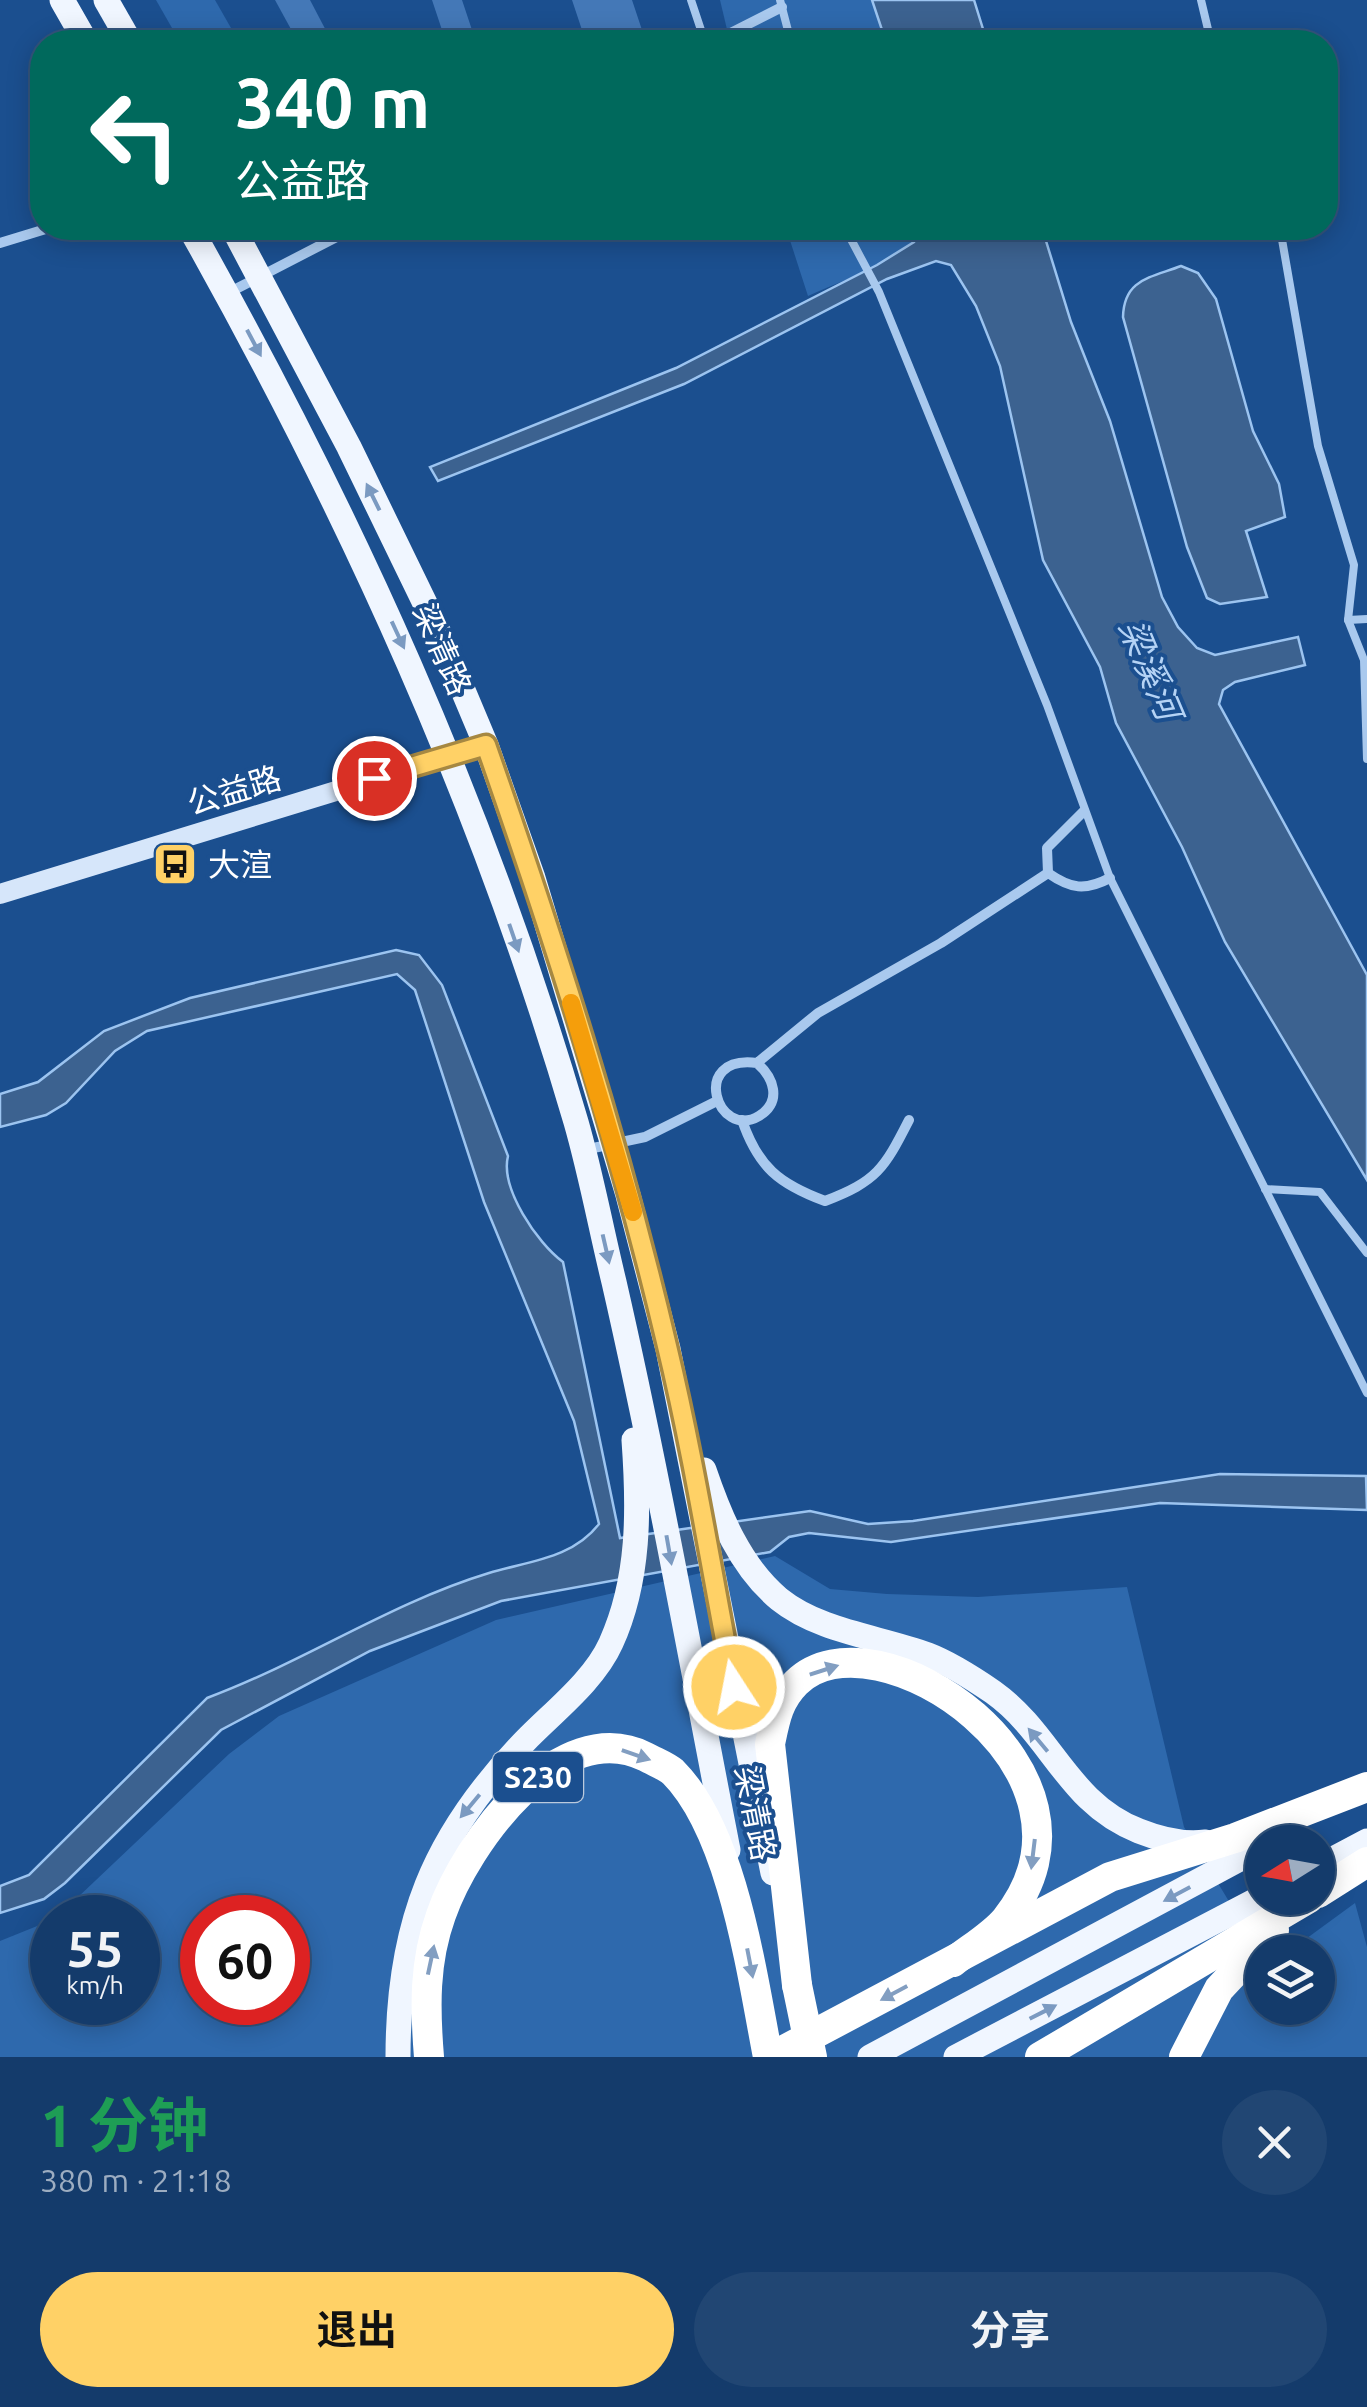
<!DOCTYPE html>
<html lang="zh">
<meta charset="utf-8">
<style>
:root{--surface:#143b6b;--page:#214673;--text:#f1f3f6;--muted:#9dadc1;--line:#33557e;--accent:#ffd166}
body{margin:0;font-family:Ubuntu,"Noto Sans SC",sans-serif;background:var(--page);color:var(--text);height:100vh;display:flex;flex-direction:column;font-size:38px;white-space:nowrap}
*{box-sizing:border-box;margin:0}
p{font-size:32px;color:var(--muted)}
.icon{flex:none;width:55px;height:55px;fill:none;stroke:currentColor;stroke-width:2;stroke-linecap:round;stroke-linejoin:round}
.map{position:relative;height:2057px;overflow:hidden}
.details{display:flex;flex-direction:column;background:var(--surface);flex:1}
.details>*{flex:none}
.guide{position:absolute;left:30px;top:30px;width:1308px;height:210px;border-radius:40px;box-shadow:0 5px 25px #0003,0 0 0 2px var(--line);background:#00695c;color:#fff;overflow:hidden}
.needle{width:65px;rotate:259deg}
.tools{position:absolute;left:1245px;top:1825px;display:grid;gap:20px}
.tools a{display:grid;place-items:center;width:90px;height:90px;border-radius:50%;background:var(--surface);box-shadow:0 5px 25px #0003,0 0 0 2px var(--line);font-size:50px}
.speed{position:absolute;left:30px;top:1895px;display:flex;gap:20px;font-size:50px;font-weight:700;text-align:center}
.speed>*{display:grid;place-content:center;width:130px;height:130px;border-radius:50%;background:var(--surface);box-shadow:0 5px 25px #0003,0 0 0 2px var(--line);line-height:1}
.speed small{font-size:25px;font-weight:400}
.speed .limit{border:15px solid #d22;background:#fff;color:#111}
.pin{position:absolute;display:grid;place-items:center;width:85px;height:85px;color:#fff;margin:-42px;border:5px solid #fff;border-radius:50%;box-shadow:0 2px 10px #0007}
.me{position:absolute;width:110px;margin:-55px;rotate:349deg;stroke-linejoin:round;filter:drop-shadow(0 0 8px #0008)}
.turn{display:flex;align-items:center;gap:35px;height:210px;padding:0 40px;font-size:45px}
.turn .icon{width:130px;height:130px;stroke-width:2.5}
.turn b{display:block;font-size:70px;line-height:85px}
.round{display:grid;place-items:center;flex:none;width:105px;height:105px;border-radius:52px;background:var(--page)}
.head{display:flex;align-items:center;justify-content:space-between;height:170px;padding:0 40px}
h1{font-size:60px;font-weight:700;line-height:75px;color:#1e9e55}
.button{display:flex;gap:20px;margin-top:auto;padding:20px 40px}
.button a{flex:1;height:115px;border-radius:60px;background:var(--accent);color:#111;font-size:40px;font-weight:700;line-height:115px;text-align:center}
.button a+a{background:var(--page);color:var(--text)}
.map>svg:first-child{display:block}
.green{fill:#2e69ad;fill-rule:evenodd}
.water{fill:#3c6290;stroke:#9cc4f0;stroke-width:2.5}
.building{fill:#4478b7}
.lines{fill:none;stroke-linecap:round;stroke-linejoin:round}
.lane{stroke:#a9c9ee;stroke-width:8}
.street{stroke:#a9c9ee;stroke-width:10}
.secondary{stroke:#d6e6fa;stroke-width:20}
.primary{stroke:#f0f6ff;stroke-width:25}
.highway{stroke:#fff;stroke-width:30}
.highway-bridge{stroke:#fff;stroke-width:30}
.oneway{fill:#7b9ac1}
.oneway2{fill:#829ec1}
.route-casing{stroke:#a68842;stroke-width:25}
.route{stroke:#ffd166;stroke-width:18}
.slow{stroke:#f59e0b;stroke-width:18}
.labels{text-anchor:middle;dominant-baseline:central;stroke-width:8;stroke-linejoin:round;paint-order:stroke}
.shield{fill:#1b4f8f;stroke:#bbcadd;stroke-width:2.5}
.shield-label{font-size:30px;font-weight:bold;fill:#fff}
.street-label{font-size:32px;fill:#fff;stroke:#1b4f8f}
.poi-label{font-size:32px;fill:#fff;stroke:#1b4f8f;text-anchor:start}
.water-label{font-size:35px;font-style:italic;fill:#b5d3f5;stroke:#1b4f8f}
</style>
<div class="map">
<svg width="1367" height="2057" viewBox="0 0 1367 2057">
<rect width="100%" height="100%" fill="#1b4f8f"/>
<!-- green -->
<g class="green">
<polygon points="156,0 215,0 239,42 180,42"/>
<polygon points="720,0 872,0 886,42 730,42"/>
<path d="M786 228H925C900 263 847 278 808 296Z"/>
<path d="M775 1556 830 1589 887 1594 978 1597 1127 1587 1184 1827 1262 1956V2008H1318V1952H1288L1355 1903 1367 1947V2057H0V1941L52 1920V2002H138V1918L57 1917 229 1754 279 1716 496 1620ZM202 1918H288V2002H202Z"/>
</g>
<!-- water -->
<g class="water">
<polygon points="872,0 974,0 987,42 886,42"/>
<polygon points="925,228 1042,228 1071,322 1110,421 1162,597 1178,627 1197,648 1215,655 1298,637 1305,665 1235,682 1223,690 1219,704 1367,975 1367,1180 1225,942 1182,847 1116,723 1100,667 1043,560 1000,366 976,306 951,265 936,261 887,279 684,384 438,481 430,467 676,368 877,265 914,242"/>
<path d="M1181 266 1198 273 1216 299 1253 431 1279 484 1285 517 1246 531 1267 597 1220 604 1207 598 1187 547 1123 317C1124 279 1150 278 1181 266Z"/>
<path d="M396 950 419 955 442 985 508 1156C500 1188 537 1243 563 1262L620 1538 810 1511 868 1524 913 1521 1220 1474 1366 1476 1367 1510 1160 1503 891 1542 809 1533 789 1537 770 1552 501 1601 370 1651 221 1730 65 1883 44 1899 0 1913V1886L29 1875 207 1698C304 1662 390 1603 489 1573 528 1561 572 1559 599 1524L574 1421 484 1202 415 990 397 974 147 1031 115 1051 66 1103 46 1115 0 1127V1094L38 1082 104 1031 190 998Z"/>
</g>
<!-- building -->
<g class="building">
<polygon points="275,0 310,0 332,42 298,42"/>
<polygon points="432,0 462,0 476,42 446,42"/>
<polygon points="572,0 632,0 646,42 586,42"/>
</g>
<g class="lines">
<!-- lane -->
<g class="lane">
<polyline points="780,0 791,42"/>
<polyline points="1201,0 1211,42"/>
<polyline points="682,42 702,33 691,0"/>
<polyline points="845,228 879,292 1047,705 1110,878 1367,1393"/>
<polyline points="1280,228 1318,446 1354,565 1348,620 1364,660 1367,759"/>
<polyline points="1348,620 1367,619"/>
<polyline points="1265,1189 1320,1192 1367,1253"/>
</g>
<!-- street -->
<g class="street">
<polyline points="713,42 782,7"/>
<polyline points="0,243 49,228"/>
<polyline points="228,293 354,228"/>
<polyline points="1048,873 1047,848 1084,811"/>
<path d="M757 1063C773 1077 783 1101 759 1116 717 1141 689 1054 757 1063L818 1013 941 943 1048 873C1071 889 1085 891 1110 878"/>
<path d="M742 1120C758 1167 779 1184 825 1201 877 1181 884 1169 909 1120"/>
<polyline points="584,1150 645,1137 717,1101"/>
</g>
<!-- secondary -->
<polyline class="secondary" points="0,894 486,745"/>
<!-- primary -->
<g class="primary">
<polyline points="62,0 86,42"/>
<polyline points="106,0 130,42"/>
<path d="M190 228C352 516 483 804 576 1122 591 1174 601 1229 614 1282 657 1470 691 1660 728 1850"/>
<polyline points="233,228 349,447 436,626 486,745 533,878 628,1195 668,1349 773,1873"/>
<path d="M704 1470C720 1517 740 1566 779 1599 820 1632 880 1637 928 1655 949 1663 974 1679 993 1692 1052 1734 1067 1803 1139 1831 1159 1839 1184 1845 1206 1842"/>
<polyline points="1318,1867 1367,1841"/>
<path d="M398 2057C398 1925 433 1836 525 1741 553 1712 594 1681 611 1643 640 1579 639 1509 634 1440"/>
<polyline points="870,2057 1262,1847"/>
<polyline points="956,2057 1262,1897"/>
</g>
<!-- highway -->
<g class="highway">
<polyline points="1318,1893 1367,1862"/>
<path d="M797 1985 770 1744C775 1720 778 1701 796 1683 874 1604 1124 1771 1006 1919 993 1935 969 1949 953 1962"/>
<path d="M429 2057C425 2008 424 1962 441 1915 466 1843 560 1713 646 1757 655 1762 666 1766 673 1772 733 1832 752 1975 768 2057"/>
<polyline points="771,2057 1110,1877 1235,1838 1367,1787"/>
<polyline points="1040,2057 1309,1898"/>
<polyline points="1184,2057 1219,1989 1274,1930"/>
</g>
<!-- highway-bridge -->
<polyline class="highway-bridge" points="797,1985 812,2057"/>
</g>
<!-- one-way arrows -->
<defs><path id="oneway-solid" d="M-6-.8H1V-3.2L6.5 0L1 3.2V.8H-6Z" transform="scale(2.5)"/></defs>
<g class="oneway">
<use href="#oneway-solid" transform="translate(254 343) rotate(62)"/>
<use href="#oneway-solid" transform="translate(373 497) rotate(-116)"/>
<use href="#oneway-solid" transform="translate(398 635) rotate(65)"/>
<use href="#oneway-solid" transform="translate(514 938) rotate(71)"/>
<use href="#oneway-solid" transform="translate(606 1249) rotate(77)"/>
<use href="#oneway-solid" transform="translate(669 1550) rotate(80)"/>
<use href="#oneway-solid" transform="translate(1038 1740) rotate(-130)"/>
<use href="#oneway-solid" transform="translate(470 1806) rotate(130)"/>
<use href="#oneway-solid" transform="translate(1177 1894) rotate(152)"/>
<use href="#oneway-solid" transform="translate(1043 2012) rotate(-27)"/>
</g>
<g class="oneway2">
<use href="#oneway-solid" transform="translate(824 1670) rotate(-18)"/>
<use href="#oneway-solid" transform="translate(636 1755) rotate(19)"/>
<use href="#oneway-solid" transform="translate(1033 1854) rotate(97)"/>
<use href="#oneway-solid" transform="translate(431 1960) rotate(-78)"/>
<use href="#oneway-solid" transform="translate(750 1963) rotate(79)"/>
<use href="#oneway-solid" transform="translate(894 1993) rotate(152)"/>
</g>
<g class="lines">
<!-- route casing -->
<g class="route-casing">
<path id="route" d="M374 778 486 745C555 942 619 1142 667 1346 694 1458 712 1574 734 1687"/>
</g>
<!-- route -->
<use href="#route" class="route"/>
<!-- slow -->
<polyline class="slow" points="571,1003 633,1212"/>
</g>
<!-- icons -->
<defs>
<g id="bus-square" transform="scale(2.25)"><rect x="-9" y="-9" width="18" height="18" rx="4" fill="#ffd166" stroke="#1b4f8f"/><path d="M-5-6H5V4H4V6H2V4H-2V6H-4V4H-5ZM-3.5-4V0h7V-4ZM-3.5 1.2v1.5H-2V1.2ZM2 1.2v1.5H3.5V1.2Z" fill="#111"/></g>
</defs>
<g fill-rule="evenodd">
<use href="#bus-square" x="175" y="864"/>
</g>
<g class="labels">
<!-- shield labels -->
<rect class="shield" x="493" y="1752" width="90" height="50" rx="8"/>
<g class="shield-label">
<text x="538" y="1777">S230</text>
</g>
<!-- street labels -->
<g class="street-label">
<text transform="translate(443 649) rotate(66)">梁清路</text>
<text transform="translate(234 790) rotate(-17)">公益路</text>
<text transform="translate(756 1813) rotate(79)">梁清路</text>
</g>
<!-- poi labels -->
<g class="poi-label">
<text x="208" y="864">大渲</text>
</g>
<!-- water labels -->
<g class="water-label">
<text transform="translate(1151 669) rotate(67)">梁溪河</text>
</g>
</g>
</svg>
<div class="tools">
<a><svg class="needle" viewBox="-14 -14 28 28"><path d="M0-13l5 13h-10z" fill="#e53935"/><path d="M0 13l5-13h-10z" fill="#9dadc1"/></svg></a>
<a><svg class="icon" aria-label="layers" viewBox="0 0 24 24"><path d="M12 4l9 5-9 5-9-5zM3 14l9 5 9-5"/></svg></a>
</div>
<div class="speed"><div>55<small>km/h</small></div><div class="limit">60</div></div>
<div class="pin" style="left:374px;top:778px;background:#d93025"><svg class="icon" aria-label="arrive" viewBox="0 0 24 24"><path d="M6 21V4h12l-3 4 3 4H6"/></svg></div>
<svg class="me" style="left:734px;top:1687px" viewBox="-20 -20 40 40"><circle r="17" fill="#ffd166" stroke="#fff" stroke-width="3"/><path d="M0-11L8 9 0 5-8 9z" fill="#fff"/></svg>
<div class="guide">
<div class="turn"><svg class="icon" aria-label="left" viewBox="0 0 24 24"><path d="M17 20v-9H6M10 6l-5 5 5 5"/></svg><div><b>340 m</b>公益路</div></div>
</div>
</div>
<section class="details">
<div class="head"><div><h1>1 分钟</h1><p>380 m · 21:18</p></div><a class="round"><svg class="icon" aria-label="close" viewBox="0 0 24 24"><path d="M6 6l12 12M18 6L6 18"/></svg></a></div>
<div class="button"><a>退出</a><a>分享</a></div>
</section>
